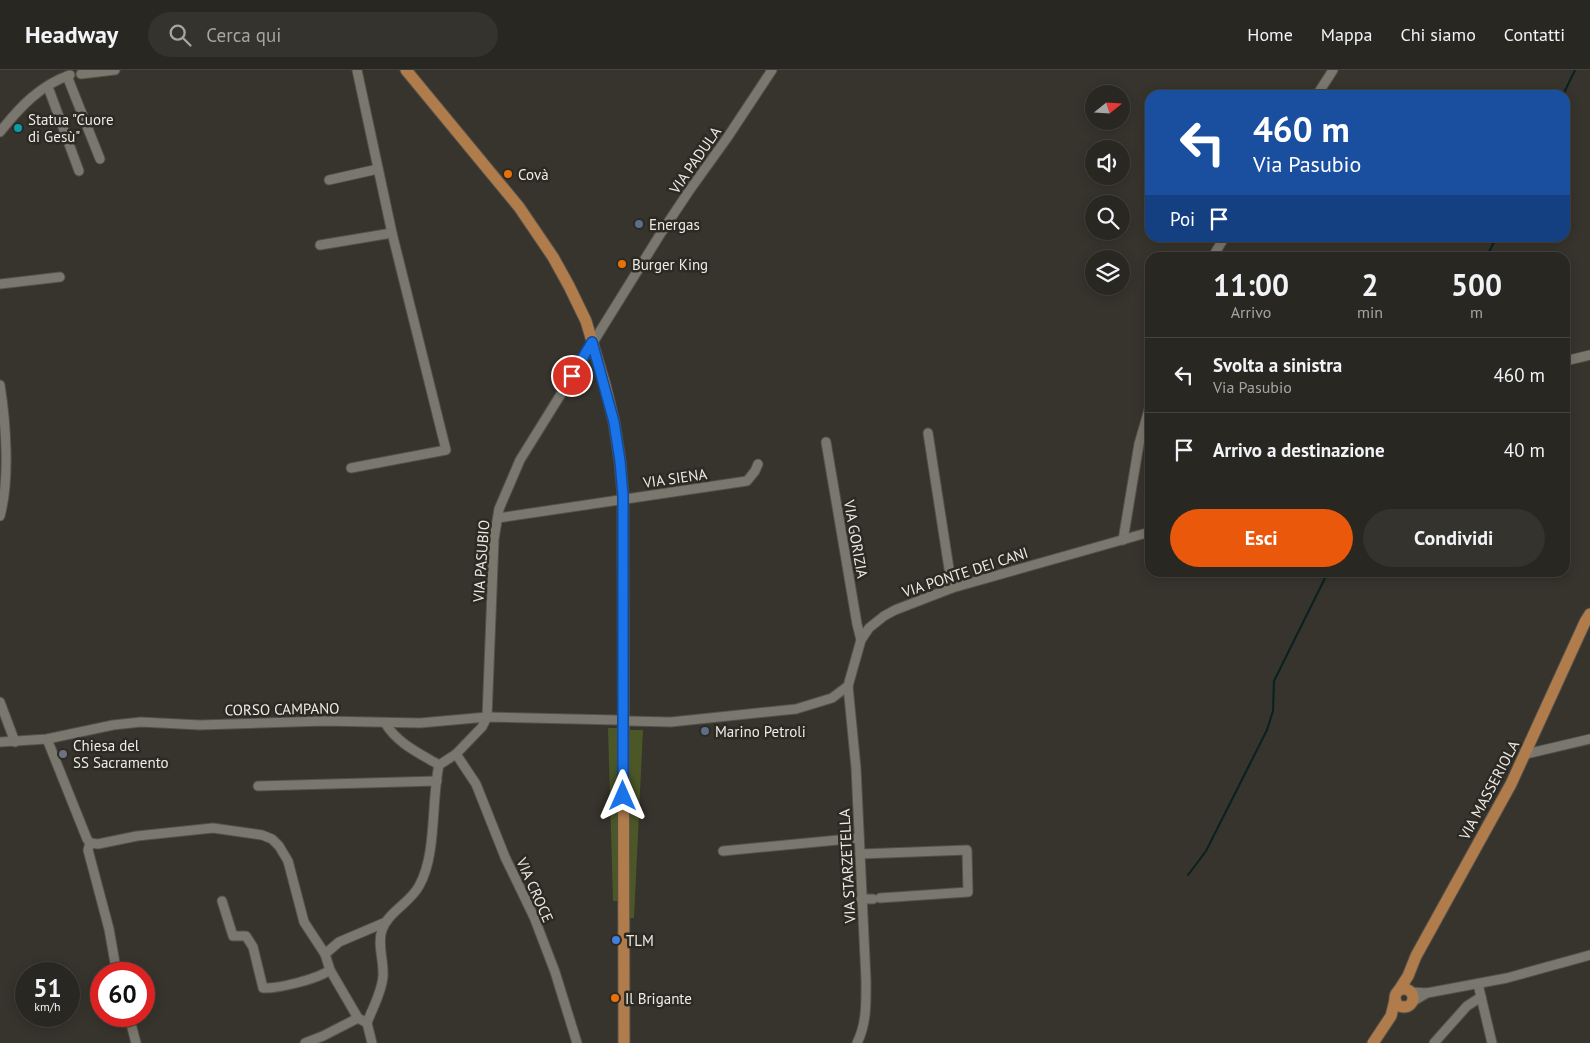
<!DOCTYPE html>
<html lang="it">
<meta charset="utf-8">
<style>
:root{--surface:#282721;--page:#34332e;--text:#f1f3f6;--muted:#a5a5a5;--line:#44443f;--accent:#ea580c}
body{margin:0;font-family:"PT Sans",sans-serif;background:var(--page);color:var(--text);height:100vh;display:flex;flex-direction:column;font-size:19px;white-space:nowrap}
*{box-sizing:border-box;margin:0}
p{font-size:16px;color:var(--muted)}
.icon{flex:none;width:28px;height:28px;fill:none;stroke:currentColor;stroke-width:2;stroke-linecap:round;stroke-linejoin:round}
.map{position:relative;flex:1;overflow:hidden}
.drawer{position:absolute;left:1145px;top:182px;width:425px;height:325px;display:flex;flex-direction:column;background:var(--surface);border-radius:15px;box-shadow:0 2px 12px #0003,0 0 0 1px var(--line)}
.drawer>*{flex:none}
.top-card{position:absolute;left:1145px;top:20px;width:425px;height:152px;border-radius:15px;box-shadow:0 2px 12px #0003,0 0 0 1px var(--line);background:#1a4fa0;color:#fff;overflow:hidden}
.needle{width:32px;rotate:72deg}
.buttons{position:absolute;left:1085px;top:15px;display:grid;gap:10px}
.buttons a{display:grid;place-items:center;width:45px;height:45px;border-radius:50%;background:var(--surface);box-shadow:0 2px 12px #0003,0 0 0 1px var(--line);font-size:25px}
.speed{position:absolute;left:15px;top:892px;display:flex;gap:10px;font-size:25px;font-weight:700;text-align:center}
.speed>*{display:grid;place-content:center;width:65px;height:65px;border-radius:50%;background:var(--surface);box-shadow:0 2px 12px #0003,0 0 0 1px var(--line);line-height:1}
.speed small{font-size:12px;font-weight:400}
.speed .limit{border:8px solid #d22;background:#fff;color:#111}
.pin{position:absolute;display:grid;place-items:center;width:42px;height:42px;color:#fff;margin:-21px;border:2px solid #fff;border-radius:50%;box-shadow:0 1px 5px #0007}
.me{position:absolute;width:55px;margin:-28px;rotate:0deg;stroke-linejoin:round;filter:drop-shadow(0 0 4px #0008)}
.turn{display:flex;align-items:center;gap:18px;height:105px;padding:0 25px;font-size:22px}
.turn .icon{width:65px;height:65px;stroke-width:2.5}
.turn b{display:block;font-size:35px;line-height:42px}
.then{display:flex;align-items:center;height:48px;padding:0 25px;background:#0003;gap:10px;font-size:19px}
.eta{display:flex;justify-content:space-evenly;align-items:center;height:85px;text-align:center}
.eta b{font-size:30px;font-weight:600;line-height:35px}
.cta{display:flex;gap:10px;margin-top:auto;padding:10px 25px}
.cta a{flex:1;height:58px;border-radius:30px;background:var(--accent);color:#fff;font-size:20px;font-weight:600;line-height:58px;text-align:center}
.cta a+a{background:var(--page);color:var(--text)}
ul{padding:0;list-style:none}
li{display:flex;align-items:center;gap:15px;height:75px;padding:0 25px;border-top:1px solid var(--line)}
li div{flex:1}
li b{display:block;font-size:19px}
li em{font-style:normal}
header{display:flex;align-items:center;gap:30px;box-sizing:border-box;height:70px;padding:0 25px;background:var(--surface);border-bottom:1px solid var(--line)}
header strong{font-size:24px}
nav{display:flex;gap:28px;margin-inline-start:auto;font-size:18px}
.search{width:350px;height:45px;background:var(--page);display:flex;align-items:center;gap:12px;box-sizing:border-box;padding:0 18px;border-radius:28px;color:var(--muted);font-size:19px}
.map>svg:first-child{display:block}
.green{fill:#4c5728}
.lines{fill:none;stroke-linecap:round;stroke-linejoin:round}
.stream{stroke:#0a2121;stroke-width:2}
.minor-casing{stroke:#54514b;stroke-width:11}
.major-casing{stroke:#54514b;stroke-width:13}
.minor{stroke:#7a776e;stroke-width:9}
.major{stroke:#b17c4b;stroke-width:11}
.route-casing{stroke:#114b97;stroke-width:12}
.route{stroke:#1a73e8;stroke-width:9}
.culture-dot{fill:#0f9aa8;stroke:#2c2a22;stroke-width:2}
.food-dot{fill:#e8710a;stroke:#2c2a22;stroke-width:2}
.service-dot{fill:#5c6f8a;stroke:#2c2a22;stroke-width:2}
.worship-dot{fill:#6b7280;stroke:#2c2a22;stroke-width:2}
.shop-dot{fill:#3f7fe0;stroke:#2c2a22;stroke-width:2}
.labels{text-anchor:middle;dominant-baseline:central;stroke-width:5;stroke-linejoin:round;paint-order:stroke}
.poi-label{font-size:15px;fill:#edebe6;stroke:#2c2a22;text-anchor:start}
.street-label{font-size:15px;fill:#edebe6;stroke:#2c2a22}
</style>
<header>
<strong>Headway</strong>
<div class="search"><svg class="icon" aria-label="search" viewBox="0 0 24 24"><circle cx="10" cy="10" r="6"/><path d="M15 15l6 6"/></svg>Cerca qui</div>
<nav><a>Home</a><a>Mappa</a><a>Chi siamo</a><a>Contatti</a></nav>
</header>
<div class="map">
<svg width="1590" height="973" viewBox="0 0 1590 973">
<rect width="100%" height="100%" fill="#36342c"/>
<!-- green -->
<g class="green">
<polygon points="608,658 618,658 619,831 613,831"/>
<polygon points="630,660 643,660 634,848 629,848"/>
</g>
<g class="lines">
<!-- stream -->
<g class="stream">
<polyline points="1563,25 1575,0"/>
<polyline points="1486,188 1496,168"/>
<polyline points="1188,805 1206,781 1267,660 1273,641 1274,611 1328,502"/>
</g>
<!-- minor casing -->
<g class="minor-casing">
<g id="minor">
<polyline points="81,4 115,0"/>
<polyline points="67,6 100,89"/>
<polyline points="48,17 79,101"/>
<polyline points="1317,25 1333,0"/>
<path d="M0 62C19 38 40 15 70 5"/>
<polyline points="329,110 378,99"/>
<polyline points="320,175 392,163"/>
<polyline points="1212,188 1224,168"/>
<polyline points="0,214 60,207"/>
<polyline points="1565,291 1590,285"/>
<path d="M0 315C6 353 10 409 0 446"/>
<polyline points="928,363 952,518"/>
<polyline points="826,372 857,554 861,570"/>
<polyline points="351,398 446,380 392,163 357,0"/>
<polyline points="498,448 747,411 755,401 758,394"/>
<polyline points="1123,470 1139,374 1150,336"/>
<path d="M848 616 856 698 866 910C866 932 867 953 857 973"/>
<polyline points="0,632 15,672"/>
<polyline points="628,651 671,652 796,639 832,628 848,616 861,570 869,558 884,546 895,540 952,518 1150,462"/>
<path d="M385 653C398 674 419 683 439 695"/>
<polyline points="47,669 87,769 90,773"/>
<polyline points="0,672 47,669 113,655 141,652 200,655 324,651 420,653 487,647 616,650"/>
<polyline points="456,684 476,714 505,787 534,847 555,902 577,973"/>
<polyline points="1526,684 1590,669"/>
<polyline points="258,716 437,711"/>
<polyline points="90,773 98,774 137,766 213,758 262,765 272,769 279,776 288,791 304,852 325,884 330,900 358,948 367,953"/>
<polyline points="90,773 88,780 109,859 117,904"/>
<polyline points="723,781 859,768"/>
<polyline points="860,784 967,780 968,822 880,828"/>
<polyline points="861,829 873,829"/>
<path d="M222 831 233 866H246L253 877 263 918C277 919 318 909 330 900"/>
<polyline points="325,884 339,872 386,852"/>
<polyline points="1478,914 1492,973"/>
<polyline points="1411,922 1427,923"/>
<polyline points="1412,932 1427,923 1507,908 1590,885"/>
<polyline points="129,946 136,973"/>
<path d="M367 953C372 939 382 922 383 906 384 891 377 874 382 860 388 842 410 833 419 816 437 785 431 731 439 695L456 684 482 657 487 647 494 469 499 439 520 390 661 163 689 121 727 68 772 0"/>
<polyline points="367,953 372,973"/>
<polyline points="305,973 323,966 358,948"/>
<polyline points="1434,973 1467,936 1481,927"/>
</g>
</g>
<!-- major casing -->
<g class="major-casing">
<g id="major">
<polyline points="406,0 519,137 553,187 569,216 586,251 605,315 614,352 620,391 623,425 624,973"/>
<circle cx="1404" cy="928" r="9"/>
<polyline points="1399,920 1408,906 1416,886 1511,714 1585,552 1590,544"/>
<polyline points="1373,973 1391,946 1395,930"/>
</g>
</g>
<!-- minor -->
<use href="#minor" class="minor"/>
<!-- major -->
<use href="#major" class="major"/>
</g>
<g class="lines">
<!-- route casing -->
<g class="route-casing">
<polyline id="route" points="572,306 592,272 614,352 620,391 623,425 623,726"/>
</g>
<!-- route -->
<use href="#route" class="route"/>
</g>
<!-- markers -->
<circle class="culture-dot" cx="18" cy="58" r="5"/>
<g class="food-dot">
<circle cx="508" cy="104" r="5"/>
<circle cx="622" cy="194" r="5"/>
<circle cx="615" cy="928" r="5"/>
</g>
<g class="service-dot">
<circle cx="639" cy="154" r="5"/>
<circle cx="705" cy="661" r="5"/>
</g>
<circle class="worship-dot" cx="63" cy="684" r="5"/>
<circle class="shop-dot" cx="616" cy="870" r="5"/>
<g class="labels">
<!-- poi labels -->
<g class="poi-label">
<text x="28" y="49">Statua "Cuore<tspan x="28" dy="17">di Gesù"</tspan></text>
<text x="518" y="104">Covà</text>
<text x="649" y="154">Energas</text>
<text x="632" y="194">Burger King</text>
<text x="715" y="661">Marino Petroli</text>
<text x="73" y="675">Chiesa del<tspan x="73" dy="17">SS Sacramento</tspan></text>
<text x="626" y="870">TLM</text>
<text x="625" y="928">Il Brigante</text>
</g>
<!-- street labels -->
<g class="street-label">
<text transform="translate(695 90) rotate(-55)">VIA PADULA</text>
<text transform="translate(675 408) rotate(-8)">VIA SIENA</text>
<text transform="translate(856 469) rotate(80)">VIA GORIZIA</text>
<text transform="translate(481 491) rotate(-86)">VIA PASUBIO</text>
<text transform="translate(965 502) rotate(-18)">VIA PONTE DEI CANI</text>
<text transform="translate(282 639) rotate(-1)">CORSO CAMPANO</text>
<text transform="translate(1489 720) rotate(-62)">VIA MASSERIOLA</text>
<text transform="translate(847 796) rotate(-93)">VIA STARZETELLA</text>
<text transform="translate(535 820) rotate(66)">VIA CROCE</text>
</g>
</g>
</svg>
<div class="buttons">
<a><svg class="needle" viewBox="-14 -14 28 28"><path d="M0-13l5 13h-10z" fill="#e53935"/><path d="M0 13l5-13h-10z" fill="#a5a5a5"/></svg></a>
<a><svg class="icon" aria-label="sound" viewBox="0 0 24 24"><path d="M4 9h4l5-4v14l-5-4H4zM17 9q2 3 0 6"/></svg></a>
<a><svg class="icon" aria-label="search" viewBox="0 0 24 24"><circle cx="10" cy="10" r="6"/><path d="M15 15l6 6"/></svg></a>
<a><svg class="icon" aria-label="layers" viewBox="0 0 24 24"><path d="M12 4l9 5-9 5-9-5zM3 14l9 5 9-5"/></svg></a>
</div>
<div class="speed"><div>51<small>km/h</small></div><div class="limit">60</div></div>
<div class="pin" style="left:572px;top:306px;background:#d93025"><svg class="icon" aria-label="arrive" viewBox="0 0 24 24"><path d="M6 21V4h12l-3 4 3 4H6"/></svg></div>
<svg class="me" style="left:623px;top:726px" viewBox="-20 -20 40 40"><path d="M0-17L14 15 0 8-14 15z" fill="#1a73e8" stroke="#fff" stroke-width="4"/></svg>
<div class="top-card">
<div class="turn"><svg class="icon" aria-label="left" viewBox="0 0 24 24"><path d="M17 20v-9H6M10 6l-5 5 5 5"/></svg><div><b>460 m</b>Via Pasubio</div></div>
<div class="then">Poi<svg class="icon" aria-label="arrive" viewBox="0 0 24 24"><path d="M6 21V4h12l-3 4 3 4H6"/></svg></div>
</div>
<section class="drawer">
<div class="eta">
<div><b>11:00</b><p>Arrivo</p></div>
<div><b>2</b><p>min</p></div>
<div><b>500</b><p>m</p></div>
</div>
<ul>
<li><svg class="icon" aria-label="left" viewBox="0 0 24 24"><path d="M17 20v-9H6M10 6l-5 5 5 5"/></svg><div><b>Svolta a sinistra</b><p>Via Pasubio</p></div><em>460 m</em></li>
<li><svg class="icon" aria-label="arrive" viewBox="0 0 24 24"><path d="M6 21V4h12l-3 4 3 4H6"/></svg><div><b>Arrivo a destinazione</b></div><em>40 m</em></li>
</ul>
<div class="cta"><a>Esci</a><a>Condividi</a></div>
</section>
</div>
